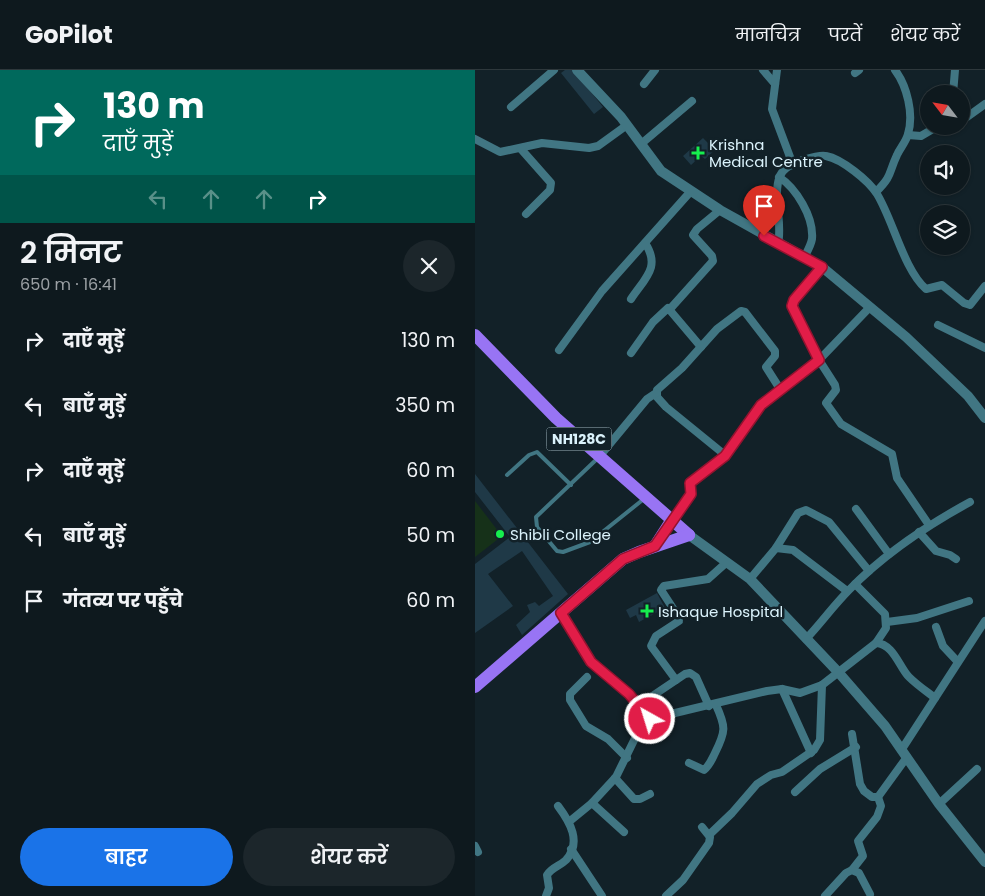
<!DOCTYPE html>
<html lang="hi">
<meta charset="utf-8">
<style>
:root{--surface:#0e191e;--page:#1c262b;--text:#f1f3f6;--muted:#9ba0a4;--line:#2e383c;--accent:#1a73e8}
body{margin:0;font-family:Poppins,"Noto Sans Devanagari",sans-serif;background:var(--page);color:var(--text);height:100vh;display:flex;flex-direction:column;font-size:19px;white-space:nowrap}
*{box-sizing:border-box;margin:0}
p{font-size:16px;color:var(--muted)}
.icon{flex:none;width:28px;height:28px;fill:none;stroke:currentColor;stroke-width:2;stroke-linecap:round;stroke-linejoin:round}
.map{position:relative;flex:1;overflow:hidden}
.panel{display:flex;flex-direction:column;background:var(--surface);width:475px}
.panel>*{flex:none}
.hud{background:#00695c;color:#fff;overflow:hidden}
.needle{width:32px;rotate:301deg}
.buttons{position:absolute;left:445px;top:15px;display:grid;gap:10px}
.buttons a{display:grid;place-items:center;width:50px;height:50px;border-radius:50%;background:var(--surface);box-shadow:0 1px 4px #0004,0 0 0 1px var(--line);font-size:25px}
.pin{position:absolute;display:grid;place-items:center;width:42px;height:42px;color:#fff;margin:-51px -21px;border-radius:50% 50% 50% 0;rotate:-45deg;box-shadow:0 0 5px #0007}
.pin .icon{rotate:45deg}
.me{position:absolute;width:55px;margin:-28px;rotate:321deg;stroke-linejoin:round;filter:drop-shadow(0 0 4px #0008)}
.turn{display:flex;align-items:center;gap:18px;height:105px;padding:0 20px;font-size:22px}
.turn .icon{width:65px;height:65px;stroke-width:2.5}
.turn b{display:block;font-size:35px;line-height:42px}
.lanes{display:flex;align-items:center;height:48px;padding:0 20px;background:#0003;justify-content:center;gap:25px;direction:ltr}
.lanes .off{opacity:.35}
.round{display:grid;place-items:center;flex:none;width:52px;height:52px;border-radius:26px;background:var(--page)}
.summary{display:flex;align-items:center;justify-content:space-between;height:85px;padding:0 20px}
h1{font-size:30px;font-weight:600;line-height:38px}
.cta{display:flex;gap:10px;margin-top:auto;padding:10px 20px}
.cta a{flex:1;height:58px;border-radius:30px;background:var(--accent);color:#fff;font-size:20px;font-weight:600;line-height:58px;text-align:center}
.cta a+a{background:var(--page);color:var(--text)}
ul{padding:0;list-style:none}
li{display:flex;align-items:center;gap:15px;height:65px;padding:0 20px}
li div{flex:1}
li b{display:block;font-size:19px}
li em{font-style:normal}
header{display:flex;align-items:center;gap:30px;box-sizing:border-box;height:70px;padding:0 25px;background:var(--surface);border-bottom:1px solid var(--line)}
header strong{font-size:24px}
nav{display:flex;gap:28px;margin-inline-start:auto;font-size:18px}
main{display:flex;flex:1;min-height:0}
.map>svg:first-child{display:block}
.green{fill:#163119}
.building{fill:#1f3947}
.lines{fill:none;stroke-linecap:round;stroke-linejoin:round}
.service{stroke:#417683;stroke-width:4}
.minor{stroke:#417683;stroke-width:8}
.tertiary{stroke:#417683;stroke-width:10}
.trunk{stroke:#9874f4;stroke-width:12}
.route-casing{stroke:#92132f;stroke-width:12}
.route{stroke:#e11d48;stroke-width:9}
.poi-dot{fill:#16ee4e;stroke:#122128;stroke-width:2}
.labels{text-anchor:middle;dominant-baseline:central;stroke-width:5;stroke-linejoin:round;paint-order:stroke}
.shield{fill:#122128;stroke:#9fb4bc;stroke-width:1}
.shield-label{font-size:14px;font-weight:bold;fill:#dbf3fc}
.poi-label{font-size:15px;fill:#dbf3fc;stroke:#122128;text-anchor:start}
</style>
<header>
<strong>GoPilot</strong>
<nav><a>मानचित्र</a><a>परतें</a><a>शेयर करें</a></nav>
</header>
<main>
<section class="panel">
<div class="hud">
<div class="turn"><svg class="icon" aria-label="right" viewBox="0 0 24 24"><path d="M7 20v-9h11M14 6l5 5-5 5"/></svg><div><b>130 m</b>दाएँ मुड़ें</div></div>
<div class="lanes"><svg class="icon off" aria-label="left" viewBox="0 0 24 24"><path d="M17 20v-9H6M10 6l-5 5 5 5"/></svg><svg class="icon off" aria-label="ahead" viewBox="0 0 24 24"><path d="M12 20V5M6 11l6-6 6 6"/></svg><svg class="icon off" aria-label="ahead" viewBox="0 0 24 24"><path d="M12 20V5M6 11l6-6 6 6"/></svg><svg class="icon" aria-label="right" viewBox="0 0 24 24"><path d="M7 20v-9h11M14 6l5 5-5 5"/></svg></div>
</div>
<div class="summary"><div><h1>2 मिनट</h1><p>650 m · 16:41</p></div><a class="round"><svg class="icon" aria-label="close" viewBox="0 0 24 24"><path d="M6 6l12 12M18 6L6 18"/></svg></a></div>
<ul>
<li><svg class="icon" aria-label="right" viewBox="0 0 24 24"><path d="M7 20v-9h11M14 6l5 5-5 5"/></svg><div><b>दाएँ मुड़ें</b></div><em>130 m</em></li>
<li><svg class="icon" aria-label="left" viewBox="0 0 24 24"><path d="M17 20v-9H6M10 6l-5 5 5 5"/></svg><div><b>बाएँ मुड़ें</b></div><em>350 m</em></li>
<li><svg class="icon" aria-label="right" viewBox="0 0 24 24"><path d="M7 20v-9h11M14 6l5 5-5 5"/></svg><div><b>दाएँ मुड़ें</b></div><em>60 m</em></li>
<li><svg class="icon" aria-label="left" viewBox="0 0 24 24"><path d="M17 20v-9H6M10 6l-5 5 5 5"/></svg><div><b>बाएँ मुड़ें</b></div><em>50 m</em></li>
<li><svg class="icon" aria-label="arrive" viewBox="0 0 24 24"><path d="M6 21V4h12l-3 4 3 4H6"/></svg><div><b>गंतव्य पर पहुँचे</b></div><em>60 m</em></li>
</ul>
<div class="cta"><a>बाहर</a><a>शेयर करें</a></div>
</section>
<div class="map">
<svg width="510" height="826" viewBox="0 0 510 826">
<rect width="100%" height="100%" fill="#122128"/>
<!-- green -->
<polygon class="green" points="0,431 27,466 0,487"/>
<!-- building -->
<g class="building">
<polygon points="90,0 98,0 128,37 119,44 86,3"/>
<polygon points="228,68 240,80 230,89 226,86 216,95 208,86"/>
<polygon points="0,404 93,524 47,565 41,555 55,542 52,535 60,532 64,536 78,526 47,481 13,504 38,536 0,563 0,494 35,467 0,422"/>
<polygon points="182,523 190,538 164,552 161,545 155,548 151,540"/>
</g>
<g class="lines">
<!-- service -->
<g class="service">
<polyline points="123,388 61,447 62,457 82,481 88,482 115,472 170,428"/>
<polyline points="32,405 54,385 62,382 96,415"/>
</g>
<!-- minor -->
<g class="minor">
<polyline points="288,0 300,14"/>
<polyline points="302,0 297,39 318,95"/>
<polyline points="380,3 384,0"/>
<polyline points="169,14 180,0"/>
<polyline points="478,24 480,0"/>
<polyline points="36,37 79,0"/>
<polyline points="486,47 492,47 510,34"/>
<polyline points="433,65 446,66 463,56"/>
<polyline points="0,69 25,82 67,73 114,78 123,76 152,55"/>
<polyline points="166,74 217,31"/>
<polyline points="46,79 76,113 75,120 51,144"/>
<path d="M304 107C321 118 339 147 337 169 336 175 332 182 329 188"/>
<path d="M401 122C418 105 413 104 422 85 425 78 431 72 433 64 439 44 432 16 420 0"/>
<path d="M303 174C308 153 297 125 305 106 308 98 317 94 325 91 332 89 345 84 351 86 367 89 394 111 402 124 418 150 429 200 451 219L467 215 489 233 495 235 510 216"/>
<polyline points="347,197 319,230 317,236 344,290 360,315 361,320 351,333 366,354 417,384 422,408 454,455"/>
<path d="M156 229C170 208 186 197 170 173"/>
<polyline points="195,239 238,191 237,186 218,165 222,159 245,140"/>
<polyline points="463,255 510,278"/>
<polyline points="84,280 127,221 216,121"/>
<polyline points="156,283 178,252 193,238 226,277"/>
<polyline points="250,385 191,337 182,327 182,320 207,298 242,259 266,241 270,242 300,281 300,286 291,297 305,319"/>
<polyline points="124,387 172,329 181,323"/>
<polyline points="381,439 414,484"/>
<polyline points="196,451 215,424 215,413 250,385 286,335 344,290 395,237"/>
<polyline points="444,462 461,481 475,485 481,489"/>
<polyline points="301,478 318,480 372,521"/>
<polyline points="275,509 301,478 323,443 331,440 354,452 394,501"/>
<polyline points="380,514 410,544 411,558 401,573"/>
<polyline points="85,543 116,592 154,624 175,649"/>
<polyline points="412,552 442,548 494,531"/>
<polyline points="461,557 468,576 482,591"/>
<path d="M331 569C346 553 359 535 374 520 409 484 451 456 495 432"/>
<polyline points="112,607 95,624 95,630 111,656 133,669 152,688"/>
<polyline points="201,610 176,576 181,566 204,551 203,546 186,520 189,516 233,509 252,492"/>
<polyline points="307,619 336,683"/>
<polyline points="164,635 210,604 215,603 221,607 234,636"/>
<polyline points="377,664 385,714 389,721 397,727 403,727 432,687"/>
<polyline points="427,679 510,551"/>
<path d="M214 693 229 700C235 695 237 689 240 683 251 661 251 657 241 635"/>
<polyline points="140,708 159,729 165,729 175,724"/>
<polyline points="320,722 345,699 381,677"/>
<polyline points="117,733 149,762"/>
<polyline points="464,734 502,699"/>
<path d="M95 751 117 733 141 707 167 654 175 649 292 621 307 619 325 623 347 615 401 573C419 574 424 597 434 607 442 615 451 621 460 628"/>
<polyline points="234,765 257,743 282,714 296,705 307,702 339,680 345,670 347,615"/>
<polyline points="0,776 3,782"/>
<polyline points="96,779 127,826"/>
<polyline points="377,800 388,786 383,771 402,747 406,736 403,727"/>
<path d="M71 826 74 818 72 805C77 797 85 796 91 790 107 772 95 752 83 736"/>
<polyline points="191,826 208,810 234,773 235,767 227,757"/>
<polyline points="350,826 371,803 377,800 384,803 395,824"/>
</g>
<!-- tertiary -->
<g class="tertiary">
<polyline points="102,0 146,47 186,101 245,140 347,197 431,267 493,326 510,348"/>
<polyline points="214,465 275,509 364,603 410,656 464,734 510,792"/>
</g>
<!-- trunk -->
<g class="trunk">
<polyline points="0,265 81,348 214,465"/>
<polyline points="180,476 196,451"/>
<polyline points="0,617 148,489 164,482 214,465"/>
</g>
</g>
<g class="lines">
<!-- route casing -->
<g class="route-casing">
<polyline id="route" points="175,649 154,624 116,592 86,543 148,489 180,476 216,424 215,413 250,386 286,335 344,290 317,236 319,230 347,197 289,166"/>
</g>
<!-- route -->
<use href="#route" class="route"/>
</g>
<!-- markers -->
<g class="poi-dot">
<path d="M220.5 75.5h5v5h5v5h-5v5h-5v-5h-5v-5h5z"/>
<circle cx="25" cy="464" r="5"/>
<path d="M169.5 533.5h5v5h5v5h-5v5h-5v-5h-5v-5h5z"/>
</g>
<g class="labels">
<!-- shield labels -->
<rect class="shield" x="71.5" y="357.5" width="65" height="23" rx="4"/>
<g class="shield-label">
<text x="104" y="369">NH128C</text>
</g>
<!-- poi labels -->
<g class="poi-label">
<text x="234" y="74">Krishna<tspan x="234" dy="17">Medical Centre</tspan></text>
<text x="35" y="464">Shibli College</text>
<text x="183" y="541">Ishaque Hospital</text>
</g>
</g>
</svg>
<div class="buttons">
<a><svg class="needle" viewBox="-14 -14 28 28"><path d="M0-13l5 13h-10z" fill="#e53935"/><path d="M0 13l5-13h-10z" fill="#9ba0a4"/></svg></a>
<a><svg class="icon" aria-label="sound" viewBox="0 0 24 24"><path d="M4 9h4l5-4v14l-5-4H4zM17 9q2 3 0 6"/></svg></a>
<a><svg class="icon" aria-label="layers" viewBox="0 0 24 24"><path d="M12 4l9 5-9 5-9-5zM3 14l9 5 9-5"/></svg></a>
</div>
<div class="pin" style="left:289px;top:166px;background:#d93025"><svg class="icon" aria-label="arrive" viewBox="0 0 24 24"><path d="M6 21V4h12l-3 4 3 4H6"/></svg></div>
<svg class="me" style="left:175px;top:649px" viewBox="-20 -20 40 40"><circle r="17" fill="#e11d48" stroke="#fff" stroke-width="3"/><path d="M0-11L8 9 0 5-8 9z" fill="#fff"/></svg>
</div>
</main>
